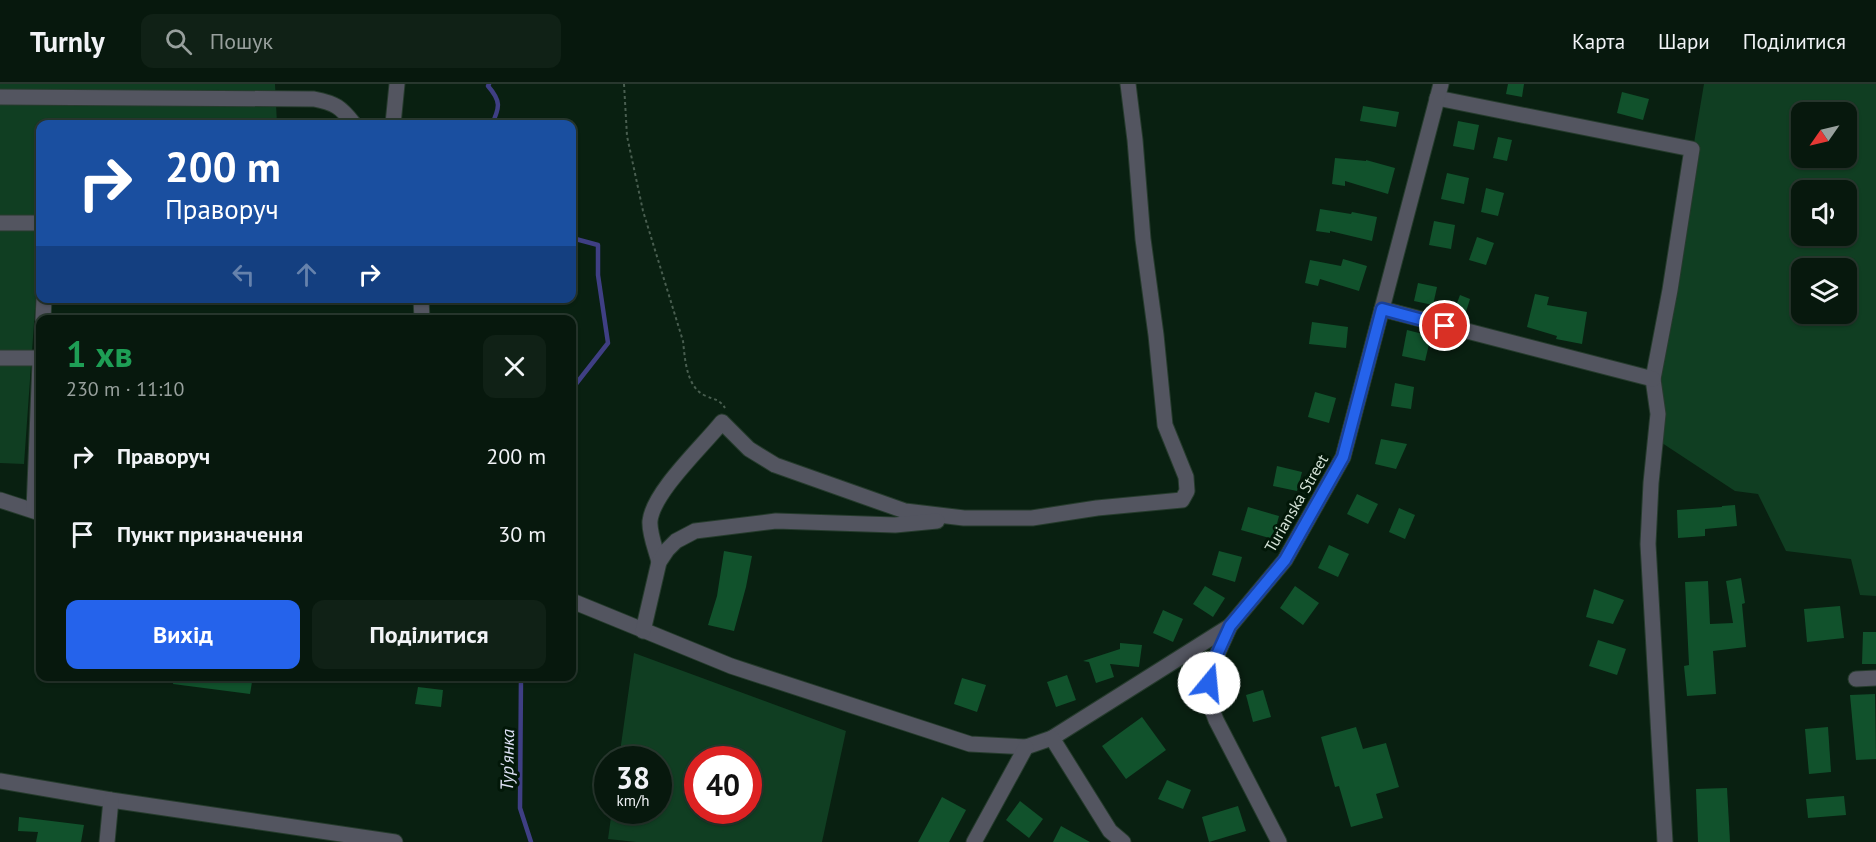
<!DOCTYPE html>
<html lang="uk">
<meta charset="utf-8">
<style>
:root{--surface:#07180d;--page:#102116;--text:#f1f3f6;--muted:#98a09d;--line:#28372e;--accent:#2563eb}
body{margin:0;font-family:"PT Sans",sans-serif;background:var(--page);color:var(--text);height:100vh;display:flex;flex-direction:column;font-size:22px;white-space:nowrap}
*{box-sizing:border-box;margin:0}
p{font-size:20px;color:var(--muted)}
.icon{flex:none;width:33px;height:33px;fill:none;stroke:currentColor;stroke-width:2;stroke-linecap:round;stroke-linejoin:round}
.map{position:relative;flex:1;overflow:hidden}
.drawer{position:absolute;left:36px;top:231px;width:540px;height:366px;display:flex;flex-direction:column;background:var(--surface);border-radius:12px;box-shadow:0 2px 4px #0004,0 0 0 2px var(--line)}
.drawer>*{flex:none}
.banner{position:absolute;left:36px;top:36px;width:540px;height:183px;border-radius:12px;box-shadow:0 2px 4px #0004,0 0 0 2px var(--line);background:#1a4fa0;color:#fff;overflow:hidden}
.needle{width:39px;rotate:236deg}
.fabs{position:absolute;left:1791px;top:18px;display:grid;gap:12px}
.fabs a{display:grid;place-items:center;width:66px;height:66px;border-radius:12px;background:var(--surface);box-shadow:0 2px 4px #0004,0 0 0 2px var(--line);font-size:30px}
.speed{position:absolute;left:594px;top:662px;display:flex;gap:12px;font-size:30px;font-weight:700;text-align:center}
.speed>*{display:grid;place-content:center;width:78px;height:78px;border-radius:50%;background:var(--surface);box-shadow:0 2px 4px #0004,0 0 0 2px var(--line);line-height:1}
.speed small{font-size:15px;font-weight:400}
.speed .limit{border:9px solid #d22;background:#fff;color:#111}
.pin{position:absolute;display:grid;place-items:center;width:51px;height:51px;color:#fff;margin:-26px;border:3px solid #fff;border-radius:50%;box-shadow:0 2px 6px #0007}
.me{position:absolute;width:66px;margin:-33px;rotate:17deg;stroke-linejoin:round;filter:drop-shadow(0 0 4px #0008)}
.turn{display:flex;align-items:center;gap:21px;height:126px;padding:0 30px;font-size:27px}
.turn .icon{width:78px;height:78px;stroke-width:2.5}
.turn b{display:block;font-size:42px;line-height:51px}
.lanes{display:flex;align-items:center;height:57px;padding:0 30px;background:#0003;justify-content:center;gap:30px;direction:ltr}
.lanes .off{opacity:.35}
.round{display:grid;place-items:center;flex:none;width:63px;height:63px;border-radius:12px;background:var(--page)}
.overview{display:flex;align-items:center;justify-content:space-between;height:102px;padding:0 30px}
h1{font-size:36px;font-weight:600;line-height:45px;color:#1e9e55}
.primary-button{display:flex;gap:12px;margin-top:auto;padding:12px 30px}
.primary-button a{flex:1;height:69px;border-radius:12px;background:var(--accent);color:#fff;font-size:24px;font-weight:600;line-height:69px;text-align:center}
.primary-button a+a{background:var(--page);color:var(--text)}
ul{padding:0;list-style:none}
li{display:flex;align-items:center;gap:18px;height:78px;padding:0 30px}
li div{flex:1}
li b{display:block;font-size:22px}
li em{font-style:normal}
header{display:flex;align-items:center;gap:36px;box-sizing:border-box;height:84px;padding:0 30px;background:var(--surface);border-bottom:2px solid var(--line)}
header strong{font-size:28px}
nav{display:flex;gap:33px;margin-inline-start:auto;font-size:21px}
.search{width:420px;height:54px;background:var(--page);display:flex;align-items:center;gap:15px;box-sizing:border-box;padding:0 21px;border-radius:12px;color:var(--muted);font-size:22px}
.map>svg:first-child{display:block}
.green{fill:#103e22;fill-rule:evenodd}
.lines{fill:none;stroke-linecap:round;stroke-linejoin:round}
.stream{stroke:#3f3f84;stroke-width:4.5}
.building{fill:#11522c}
.minor-casing{stroke:#263b2d;stroke-width:17}
.path{stroke:#495e50;stroke-width:2;stroke-dasharray:3 3;stroke-linecap:butt}
.minor{stroke:#535560;stroke-width:15}
.route-casing{stroke:#184099;stroke-width:15}
.route{stroke:#2563eb;stroke-width:10}
.labels{text-anchor:middle;dominant-baseline:central;stroke-width:6;stroke-linejoin:round;paint-order:stroke}
.street-label{font-size:16px;fill:#d5e3d8;stroke:#021708}
.water-label{font-size:18px;font-style:italic;fill:#dee1f5;stroke:#021708}
</style>
<header>
<strong>Turnly</strong>
<div class="search"><svg class="icon" aria-label="search" viewBox="0 0 24 24"><circle cx="10" cy="10" r="6"/><path d="M15 15l6 6"/></svg>Пошук</div>
<nav><a>Карта</a><a>Шари</a><a>Поділитися</a></nav>
</header>
<div class="map">
<svg width="1876" height="758" viewBox="0 0 1876 758">
<rect width="100%" height="100%" fill="#092011"/>
<!-- green -->
<g class="green">
<polygon points="0,0 275,0 277,40 40,40 40,155 24,380 0,379"/>
<path d="M1704 0H1876V512L1860 511 1851 475 1786 467 1758 410 1735 407 1659 357 1657 277ZM1802 28H1846V74H1802ZM1802 106H1846V152H1802ZM1802 184H1846V230H1802Z"/>
<path d="M634 569 846 647 822 758H636L608 755 612 726H658V675H619ZM698 675H748V726H698Z"/>
</g>
<g class="lines">
<!-- stream -->
<g class="stream">
<path d="M489 0 488 2C501 17 500 23 492 40"/>
<polyline points="572,154 598,161 598,191 608,259 572,305"/>
<polyline points="521,592 520,724 531,758"/>
</g>
</g>
<!-- building -->
<g class="building">
<polygon points="1508,0 1524,0 1522,13 1506,10"/>
<polygon points="1622,8 1649,15 1643,36 1617,29"/>
<polygon points="1363,22 1399,28 1396,43 1360,37"/>
<polygon points="1458,37 1479,41 1474,66 1453,62"/>
<polygon points="1498,53 1512,56 1507,77 1493,74"/>
<polygon points="1335,74 1366,77 1366,76 1395,84 1388,110 1345,97 1345,102 1332,100"/>
<polygon points="1447,89 1469,94 1464,120 1441,115"/>
<polygon points="1486,104 1504,109 1498,132 1481,128"/>
<polygon points="1320,125 1351,130 1352,128 1377,133 1372,157 1330,147 1330,149 1316,147"/>
<polygon points="1434,137 1455,141 1451,165 1429,161"/>
<polygon points="1477,153 1494,159 1486,181 1469,176"/>
<polygon points="1343,175 1367,182 1359,207 1320,195 1318,202 1305,199 1310,176 1341,182"/>
<polygon points="1418,199 1437,203 1433,221 1414,217"/>
<polygon points="1535,210 1549,213 1547,221 1587,228 1582,260 1556,255 1557,252 1527,243"/>
<polygon points="1460,211 1470,215 1464,234 1453,230"/>
<polygon points="1312,238 1348,243 1346,264 1309,260"/>
<polygon points="1407,246 1431,252 1425,277 1402,272"/>
<polygon points="1395,299 1414,303 1411,325 1391,322"/>
<polygon points="1315,308 1336,314 1329,339 1308,333"/>
<polygon points="1381,355 1407,360 1396,385 1375,380"/>
<polygon points="1277,382 1302,388 1297,407 1273,402"/>
<polygon points="1357,410 1378,420 1368,440 1347,430"/>
<polygon points="1735,421 1737,442 1705,445 1705,452 1678,454 1677,426 1722,423 1722,422"/>
<polygon points="1248,423 1279,432 1273,455 1241,446"/>
<polygon points="1399,424 1415,431 1405,455 1389,448"/>
<polygon points="1329,461 1349,470 1338,493 1318,484"/>
<polygon points="724,467 752,472 746,503 734,547 708,541 717,512"/>
<polygon points="1219,467 1242,473 1235,498 1212,491"/>
<polygon points="1741,494 1745,519 1742,520 1746,563 1713,567 1716,610 1687,612 1684,582 1689,581 1685,498 1708,497 1710,540 1733,539 1726,497"/>
<polygon points="1205,502 1225,514 1213,533 1193,520"/>
<polygon points="1295,502 1319,519 1303,541 1280,524"/>
<polygon points="1594,505 1624,516 1613,540 1586,533"/>
<polygon points="1840,522 1844,554 1807,558 1804,525"/>
<polygon points="1163,526 1183,535 1173,558 1153,549"/>
<polygon points="1863,548 1876,548 1876,580 1862,580"/>
<polygon points="1598,556 1626,565 1617,591 1589,582"/>
<polygon points="1120,559 1142,561 1139,583 1110,580 1114,593 1096,599 1089,578 1083,577 1120,565"/>
<polygon points="1067,591 1076,616 1056,623 1047,598"/>
<polygon points="174,592 253,592 250,610 173,600"/>
<polygon points="962,594 986,601 977,628 954,620"/>
<polygon points="418,603 443,606 441,623 415,620"/>
<polygon points="1263,606 1271,633 1253,638 1246,611"/>
<polygon points="1875,610 1876,675 1856,676 1850,611"/>
<polygon points="1142,633 1166,666 1126,695 1102,662"/>
<polygon points="1356,643 1363,665 1386,659 1399,703 1376,710 1383,734 1351,743 1339,702 1335,703 1321,653"/>
<polygon points="1828,643 1831,688 1809,690 1805,645"/>
<polygon points="1167,696 1191,706 1183,725 1158,715"/>
<polygon points="1727,704 1730,758 1698,758 1696,705"/>
<polygon points="1844,712 1846,731 1808,734 1806,715"/>
<polygon points="942,713 966,726 949,758 918,758"/>
<polygon points="1020,717 1043,735 1029,754 1006,736"/>
<polygon points="1238,722 1246,747 1209,758 1202,733"/>
<polygon points="19,733 84,741 81,758 36,758 38,748 18,747"/>
<polygon points="1061,742 1090,758 1053,758"/>
</g>
<g class="lines">
<!-- minor casing -->
<g class="minor-casing">
<g id="minor">
<path d="M0 13 314 15C335 19 341 23 354 40"/>
<polyline points="1437,14 1692,65 1670,206 1653,295 1658,330 1651,399 1648,460 1665,758"/>
<polyline points="393,40 397,0"/>
<polyline points="0,139 40,139"/>
<polyline points="421,214 422,236"/>
<polyline points="1382,225 1653,295"/>
<polyline points="43,236 44,214"/>
<polyline points="0,274 40,274"/>
<polyline points="0,416 40,429"/>
<polyline points="34,426 40,277"/>
<path d="M659 478C656 466 649 449 650 437 653 408 703 362 722 338L749 365 775 381 905 427 964 434H1032L1097 424 1182 416 1187 407 1186 393 1165 341 1156 251 1143 155 1135 56 1128 0"/>
<polyline points="572,517 731,582 970,660 1026,663 1052,654 1230,542"/>
<polyline points="643,547 659,478 667,466 676,457 695,447 776,437 895,441 937,437"/>
<polyline points="1856,595 1876,594"/>
<polyline points="1052,654 1110,747 1123,758"/>
<polyline points="0,697 111,716 395,758"/>
<polyline points="107,758 111,716"/>
<polyline points="974,758 1026,663"/>
<polyline points="1279,758 1216,636 1207,612 1210,586 1230,542 1285,476 1343,373 1441,0"/>
</g>
</g>
<!-- path -->
<path class="path" d="M624 0 627 52 643 127 683 257C685 274 686 304 706 312 715 316 719 315 725 324"/>
<!-- minor -->
<use href="#minor" class="minor"/>
</g>
<g class="lines">
<!-- route casing -->
<g class="route-casing">
<polyline id="route" points="1209,599 1210,586 1230,542 1285,476 1343,373 1382,225 1445,242"/>
</g>
<!-- route -->
<use href="#route" class="route"/>
</g>
<g class="labels">
<!-- street labels -->
<g class="street-label">
<text transform="translate(1296 419) rotate(-60)">Turianska Street</text>
</g>
<!-- water labels -->
<g class="water-label">
<text transform="translate(507 676) rotate(-89)">Тур'янка</text>
</g>
</g>
</svg>
<div class="fabs">
<a><svg class="needle" viewBox="-14 -14 28 28"><path d="M0-13l5 13h-10z" fill="#e53935"/><path d="M0 13l5-13h-10z" fill="#98a09d"/></svg></a>
<a><svg class="icon" aria-label="sound" viewBox="0 0 24 24"><path d="M4 9h4l5-4v14l-5-4H4zM17 9q2 3 0 6"/></svg></a>
<a><svg class="icon" aria-label="layers" viewBox="0 0 24 24"><path d="M12 4l9 5-9 5-9-5zM3 14l9 5 9-5"/></svg></a>
</div>
<div class="speed"><div>38<small>km/h</small></div><div class="limit">40</div></div>
<div class="pin" style="left:1445px;top:242px;background:#d93025"><svg class="icon" aria-label="arrive" viewBox="0 0 24 24"><path d="M6 21V4h12l-3 4 3 4H6"/></svg></div>
<svg class="me" style="left:1209px;top:599px" viewBox="-20 -20 40 40"><circle r="19" fill="#fff"/><path d="M0-13L10 11 0 6-10 11z" fill="#2563eb"/></svg>
<div class="banner">
<div class="turn"><svg class="icon" aria-label="right" viewBox="0 0 24 24"><path d="M7 20v-9h11M14 6l5 5-5 5"/></svg><div><b>200 m</b>Праворуч</div></div>
<div class="lanes"><svg class="icon off" aria-label="left" viewBox="0 0 24 24"><path d="M17 20v-9H6M10 6l-5 5 5 5"/></svg><svg class="icon off" aria-label="ahead" viewBox="0 0 24 24"><path d="M12 20V5M6 11l6-6 6 6"/></svg><svg class="icon" aria-label="right" viewBox="0 0 24 24"><path d="M7 20v-9h11M14 6l5 5-5 5"/></svg></div>
</div>
<section class="drawer">
<div class="overview"><div><h1>1 хв</h1><p>230 m · 11:10</p></div><a class="round"><svg class="icon" aria-label="close" viewBox="0 0 24 24"><path d="M6 6l12 12M18 6L6 18"/></svg></a></div>
<ul>
<li><svg class="icon" aria-label="right" viewBox="0 0 24 24"><path d="M7 20v-9h11M14 6l5 5-5 5"/></svg><div><b>Праворуч</b></div><em>200 m</em></li>
<li><svg class="icon" aria-label="arrive" viewBox="0 0 24 24"><path d="M6 21V4h12l-3 4 3 4H6"/></svg><div><b>Пункт призначення</b></div><em>30 m</em></li>
</ul>
<div class="primary-button"><a>Вихід</a><a>Поділитися</a></div>
</section>
</div>
